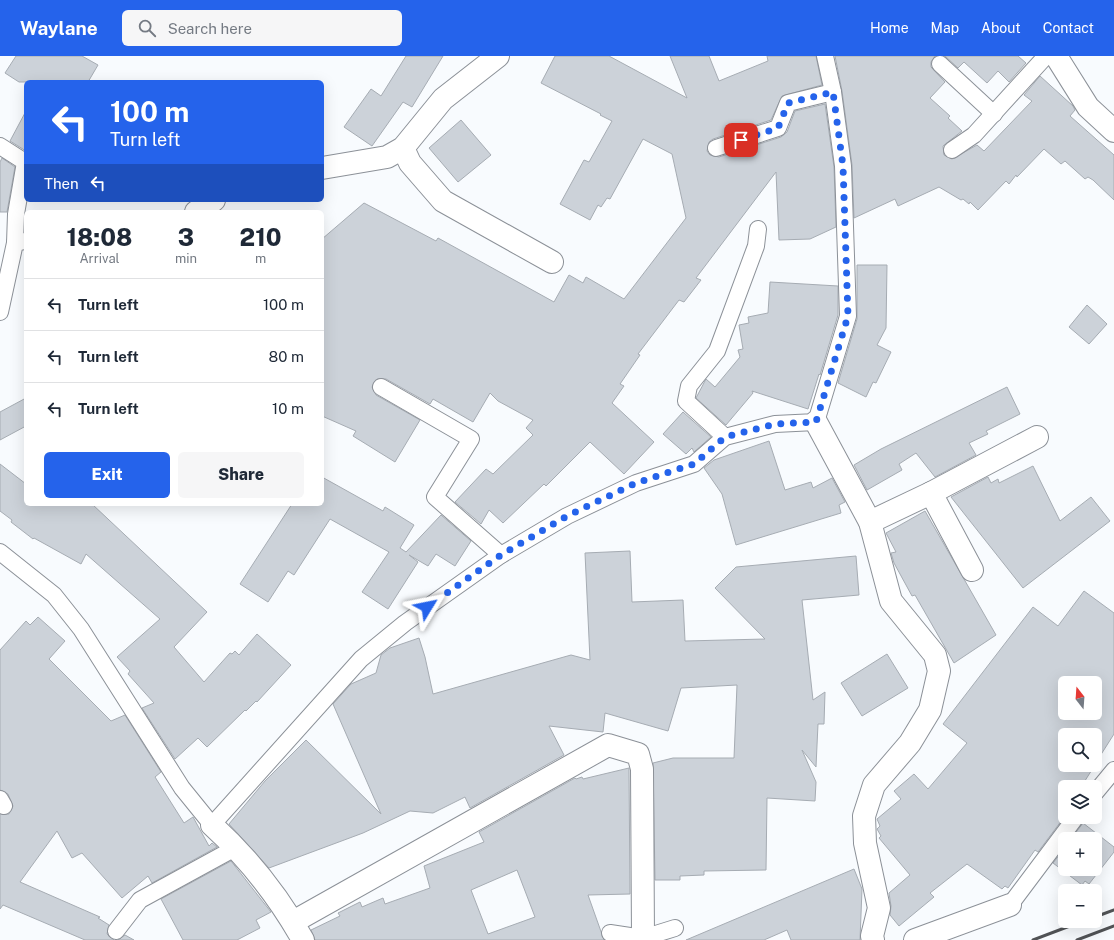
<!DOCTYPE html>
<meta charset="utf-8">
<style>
:root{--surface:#fff;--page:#f6f6f7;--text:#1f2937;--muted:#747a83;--line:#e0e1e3;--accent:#2563eb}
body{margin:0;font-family:"Public Sans",sans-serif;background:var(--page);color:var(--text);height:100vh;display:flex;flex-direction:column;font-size:15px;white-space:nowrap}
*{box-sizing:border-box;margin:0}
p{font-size:13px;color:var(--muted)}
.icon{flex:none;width:22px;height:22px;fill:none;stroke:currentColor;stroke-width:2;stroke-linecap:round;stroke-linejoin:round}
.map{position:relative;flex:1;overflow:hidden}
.side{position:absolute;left:24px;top:154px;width:300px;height:296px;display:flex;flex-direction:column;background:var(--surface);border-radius:6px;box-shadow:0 4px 16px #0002}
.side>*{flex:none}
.top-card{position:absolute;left:24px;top:24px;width:300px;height:122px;border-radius:6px;box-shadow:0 4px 16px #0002;background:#2563eb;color:#fff;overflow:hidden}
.needle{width:26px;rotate:343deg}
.tools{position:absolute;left:1058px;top:620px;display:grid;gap:8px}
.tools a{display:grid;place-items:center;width:44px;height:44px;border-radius:6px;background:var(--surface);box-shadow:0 4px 16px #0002;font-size:20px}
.pin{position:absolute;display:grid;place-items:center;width:34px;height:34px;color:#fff;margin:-17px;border-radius:8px;box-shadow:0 2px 6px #0006}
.me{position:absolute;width:44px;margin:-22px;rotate:55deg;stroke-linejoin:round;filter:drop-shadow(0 0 3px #0008)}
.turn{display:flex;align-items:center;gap:14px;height:84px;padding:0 20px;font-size:18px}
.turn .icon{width:52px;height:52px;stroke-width:2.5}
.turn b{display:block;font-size:28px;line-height:34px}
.then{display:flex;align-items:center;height:38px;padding:0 20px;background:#0003;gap:8px;font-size:15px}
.eta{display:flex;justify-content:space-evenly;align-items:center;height:68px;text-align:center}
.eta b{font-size:24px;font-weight:800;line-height:28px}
.cta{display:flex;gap:8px;margin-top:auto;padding:8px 20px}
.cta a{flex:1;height:46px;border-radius:6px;background:var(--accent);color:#fff;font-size:16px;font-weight:800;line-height:46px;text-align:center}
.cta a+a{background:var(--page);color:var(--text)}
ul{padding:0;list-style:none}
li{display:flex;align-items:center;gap:12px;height:52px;padding:0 20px;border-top:1px solid var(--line)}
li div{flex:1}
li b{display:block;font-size:15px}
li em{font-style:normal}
header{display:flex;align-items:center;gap:24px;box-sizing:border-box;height:56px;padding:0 20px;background:var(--accent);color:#fff}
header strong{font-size:19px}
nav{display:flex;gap:22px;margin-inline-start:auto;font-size:14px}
.search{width:280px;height:36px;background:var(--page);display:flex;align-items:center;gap:10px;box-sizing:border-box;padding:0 14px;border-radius:6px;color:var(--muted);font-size:15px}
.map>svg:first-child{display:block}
.building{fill:#ccd2d9;stroke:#a6acb3;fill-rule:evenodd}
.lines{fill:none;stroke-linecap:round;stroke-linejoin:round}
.service-casing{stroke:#8c9198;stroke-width:18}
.minor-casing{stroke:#8c9198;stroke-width:24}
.service{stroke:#fff;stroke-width:16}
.minor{stroke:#fff;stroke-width:22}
.rail{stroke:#515356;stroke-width:3}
.route{stroke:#2563eb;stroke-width:7;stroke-dasharray:0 12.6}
</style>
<header>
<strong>Waylane</strong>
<div class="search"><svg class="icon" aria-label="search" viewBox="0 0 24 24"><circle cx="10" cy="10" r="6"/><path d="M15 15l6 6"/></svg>Search here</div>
<nav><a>Home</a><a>Map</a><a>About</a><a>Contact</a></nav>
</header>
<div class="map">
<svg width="1114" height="884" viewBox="0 0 1114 884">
<rect width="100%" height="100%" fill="#f8fbfe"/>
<!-- building -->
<g class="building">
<polygon points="16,0 82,0 98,9 88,26 19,26 5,17"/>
<polygon points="406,0 443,0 412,51 403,46 372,90 344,71 371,33 381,40"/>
<polygon points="555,0 609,0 687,42 670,0 709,0 719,25 768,5 767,0 816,0 822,29 782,40 771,64 713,83 709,86 707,95 710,99 719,101 781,81 787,76 795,55 825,48 834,111 836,171 810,183 779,184 776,116 696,222 701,224 684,246 679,244 638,298 640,299 620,328 624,330 612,347 654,386 624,418 590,386 546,430 544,428 503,467 489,454 481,468 455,446 486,413 493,418 533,379 526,372 533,364 498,345 490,337 473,366 433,343 430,348 386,323 377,323 372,331 376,339 420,364 395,406 353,380 356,375 322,360 322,183 364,147 436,185 438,182 554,246 569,219 583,227 586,221 624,243 686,162 672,98 643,83 610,143 607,142 601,151 598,149 590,164 560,148 584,104 589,106 612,65 600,59 601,58 541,27"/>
<polygon points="835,0 935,0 931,6 931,11 945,26 930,42 950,60 948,62 962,75 943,90 944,99 952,103 977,89 984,95 1032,45 1024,39 1040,20 1073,50 1075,54 1070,60 1114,99 1114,144 1093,124 1088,121 1085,123 1065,105 1061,108 1044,93 1017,121 1016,119 1009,128 1006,125 978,154 970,146 969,148 963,143 961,144 939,131 898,150 895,143 854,162 852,109 842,35"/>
<polygon points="945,0 1018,0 1026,7 1009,26 998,15 987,27 964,6 958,12"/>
<polygon points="26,55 26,95 10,85"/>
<polygon points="461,64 491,99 458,126 429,92"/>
<polygon points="2,102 15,111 7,156 0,156 0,106"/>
<polygon points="857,209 887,209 886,272 877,289 891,296 876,327 873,326 866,341 838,327 857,263"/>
<polygon points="770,226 838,230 838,259 820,319 819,318 808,353 752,335 753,337 726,369 696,342 706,323 715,331 740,301 738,294 743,293 739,269 749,267 748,261 768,257"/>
<polygon points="1087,249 1107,268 1089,288 1069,271"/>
<polygon points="1007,331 1020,358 986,375 988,378 969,387 976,399 935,421 916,397 899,408 902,414 867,434 854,409 881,393"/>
<polygon points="26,342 26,370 0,384 0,356"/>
<polygon points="683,356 711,381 694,396 692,392 686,398 663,378"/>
<polygon points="769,385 785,434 811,426 813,432 832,422 845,446 839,449 841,457 736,489 722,438 704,412 714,404"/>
<polygon points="0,408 26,428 26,448 92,448 207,556 174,591 204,626 230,597 232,598 235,595 239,599 257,578 291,609 257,646 256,645 246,655 245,654 207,691 198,682 175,703 142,652 154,647 128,618 130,615 117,601 160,563 86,498 81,508 34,482 33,483 11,466 12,464 0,455"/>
<polygon points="1033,410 1060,465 1091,441 1110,465 1023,532 951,441 988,421 991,427 998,423 999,427"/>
<polygon points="322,421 383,455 385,451 414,469 400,492 406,496 441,459 471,485 455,510 436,498 428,510 409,499 418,506 388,553 362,536 389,496 330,463 294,519 288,515 268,546 240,528 292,448 322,448"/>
<polygon points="925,455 996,579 954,607 915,539 912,540 894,507 891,497 896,496 886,477"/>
<polygon points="630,495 632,546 683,544 685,585 765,583 715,532 736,511 856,500 859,539 802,544 813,644 825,636 824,668 818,668 816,711 802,694 816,726 815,745 767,742 766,814 704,815 704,819 680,820 680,824 655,824 653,707 673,702 734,702 737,629 681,632 668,675 605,657 603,676 549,670 564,699 470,752 465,741 433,757 410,755 363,777 269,812 229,768 265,725 306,684 381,758 333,648 351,628 376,617 381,599 390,592 419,582 425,601 433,638 571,599 590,604 585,497"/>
<path d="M1084 535 1114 557V678L1095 708V679H1065V709H1095L1081 731H1065V760L1038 796 1035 794 1008 832 1005 830 1002 833 967 808 930 837 934 841 899 870 890 859 891 850 889 837 910 819 879 782 881 780 877 773 880 770 877 763 901 743 894 735 914 718 928 733 967 687 943 668 1033 551 1058 570ZM1065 627H1095V657H1065Z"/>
<polygon points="38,561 65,585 49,603 111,665 125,659 161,716 155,721 184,767 193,761 209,790 212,787 217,791 152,827 148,820 122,842 82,797 72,802 57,775 20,826 100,861 98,862 109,869 107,878 114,884 85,884 3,849 0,853 0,758 9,758 13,750 8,738 0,734 0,594 26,565 30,569"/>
<polygon points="887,598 908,632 862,660 841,627"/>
<path d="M629 712 630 838 588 839 604 884H315L311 874 340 860 338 857 360 846 362 851 383 842 385 848 430 832 424 810 484 786 479 776 575 722 576 723 582 721 583 723ZM517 814 535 861 488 878 471 834Z"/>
<polygon points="1083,767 1114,791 1114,796 1089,828 1085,825 1082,829 1053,807 1065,792 1065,813 1095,813 1095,783 1071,783"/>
<polygon points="231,805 271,856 256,864 260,872 237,884 183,884 161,843"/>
<polygon points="854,813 862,833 860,884 791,884 787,874 764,884 686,884"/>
<polygon points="125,879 134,884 118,884"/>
</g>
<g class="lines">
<!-- service casing -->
<g class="service-casing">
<g id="service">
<polyline points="940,8 994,58"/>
<polyline points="0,90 25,106 16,158 15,187"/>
<polyline points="716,92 778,72 788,47 833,36"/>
<polyline points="952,94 974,79 1046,0"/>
<polyline points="0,256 15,187 25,185"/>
<polyline points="381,331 471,383 435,441 501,499"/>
<polyline points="725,381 686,345 689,330 717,295 756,190 758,173"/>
<polyline points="0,496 54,539 81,573 182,732 212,769 361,603 405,567 501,499 567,460 636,427 694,408 725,381 775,368 816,366 848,260 843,110 833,36 825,0"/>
<polyline points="1095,737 1114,714"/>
<polyline points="0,743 4,750"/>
<polyline points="1010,849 1076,761"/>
<polyline points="116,875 140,844 237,791"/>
<polyline points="610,877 643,882 675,872"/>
</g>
</g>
<!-- minor casing -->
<g class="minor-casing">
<g id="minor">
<polyline points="1056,0 1088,51 1114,75"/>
<polyline points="403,92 410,107 443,145 552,206"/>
<polyline points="322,112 387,101 403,92 443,43 498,0"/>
<polyline points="196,156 214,144"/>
<polyline points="816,366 870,466 891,545 935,599 939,615 930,654 910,687 874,729 864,760 865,787 879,852 872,880 873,884"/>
<polyline points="931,437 972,514"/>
<polyline points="870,466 931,437 1037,381"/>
<path d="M212 769C248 802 279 841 303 884"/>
<polyline points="293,866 608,689 638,698 642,713 643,882"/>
<polyline points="915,884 1010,849"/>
</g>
</g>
<!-- service -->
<use href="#service" class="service"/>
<!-- minor -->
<use href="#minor" class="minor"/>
<!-- rail -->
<g class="rail">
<polyline points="1095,861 1114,854"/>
<polyline points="1033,884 1083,865"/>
<polyline points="1077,884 1114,870"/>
</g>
</g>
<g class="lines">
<!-- route -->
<polyline class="route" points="427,551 501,499 567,460 636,427 694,408 725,381 775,368 816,366 848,260 843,110 833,36 788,47 778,72 741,84"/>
</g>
</svg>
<div class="tools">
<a><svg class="needle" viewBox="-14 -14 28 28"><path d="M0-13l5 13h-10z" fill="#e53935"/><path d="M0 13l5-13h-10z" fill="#747a83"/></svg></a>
<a><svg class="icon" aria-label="search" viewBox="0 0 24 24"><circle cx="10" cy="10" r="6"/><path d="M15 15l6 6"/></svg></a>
<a><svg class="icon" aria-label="layers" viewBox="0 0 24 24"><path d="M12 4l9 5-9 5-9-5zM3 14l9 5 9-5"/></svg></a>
<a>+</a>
<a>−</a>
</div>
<div class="pin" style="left:741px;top:84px;background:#d93025"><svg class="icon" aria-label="arrive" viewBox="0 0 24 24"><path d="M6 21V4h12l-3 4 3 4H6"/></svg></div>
<svg class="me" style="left:427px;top:551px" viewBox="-20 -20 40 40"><path d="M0-17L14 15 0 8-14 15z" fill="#2563eb" stroke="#fff" stroke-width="4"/></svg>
<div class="top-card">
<div class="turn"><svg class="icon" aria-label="left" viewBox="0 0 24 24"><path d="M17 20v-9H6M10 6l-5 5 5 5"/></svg><div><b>100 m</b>Turn left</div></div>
<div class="then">Then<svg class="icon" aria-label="left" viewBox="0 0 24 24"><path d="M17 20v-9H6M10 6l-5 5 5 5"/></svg></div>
</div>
<section class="side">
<div class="eta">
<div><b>18:08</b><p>Arrival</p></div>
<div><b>3</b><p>min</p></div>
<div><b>210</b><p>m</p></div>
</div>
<ul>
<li><svg class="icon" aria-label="left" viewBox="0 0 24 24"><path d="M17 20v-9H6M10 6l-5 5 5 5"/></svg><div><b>Turn left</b></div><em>100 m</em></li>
<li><svg class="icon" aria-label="left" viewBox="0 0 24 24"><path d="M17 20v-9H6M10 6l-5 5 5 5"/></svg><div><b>Turn left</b></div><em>80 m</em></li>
<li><svg class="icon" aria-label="left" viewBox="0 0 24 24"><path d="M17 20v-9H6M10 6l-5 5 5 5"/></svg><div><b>Turn left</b></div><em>10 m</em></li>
</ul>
<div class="cta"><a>Exit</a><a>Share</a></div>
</section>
</div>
